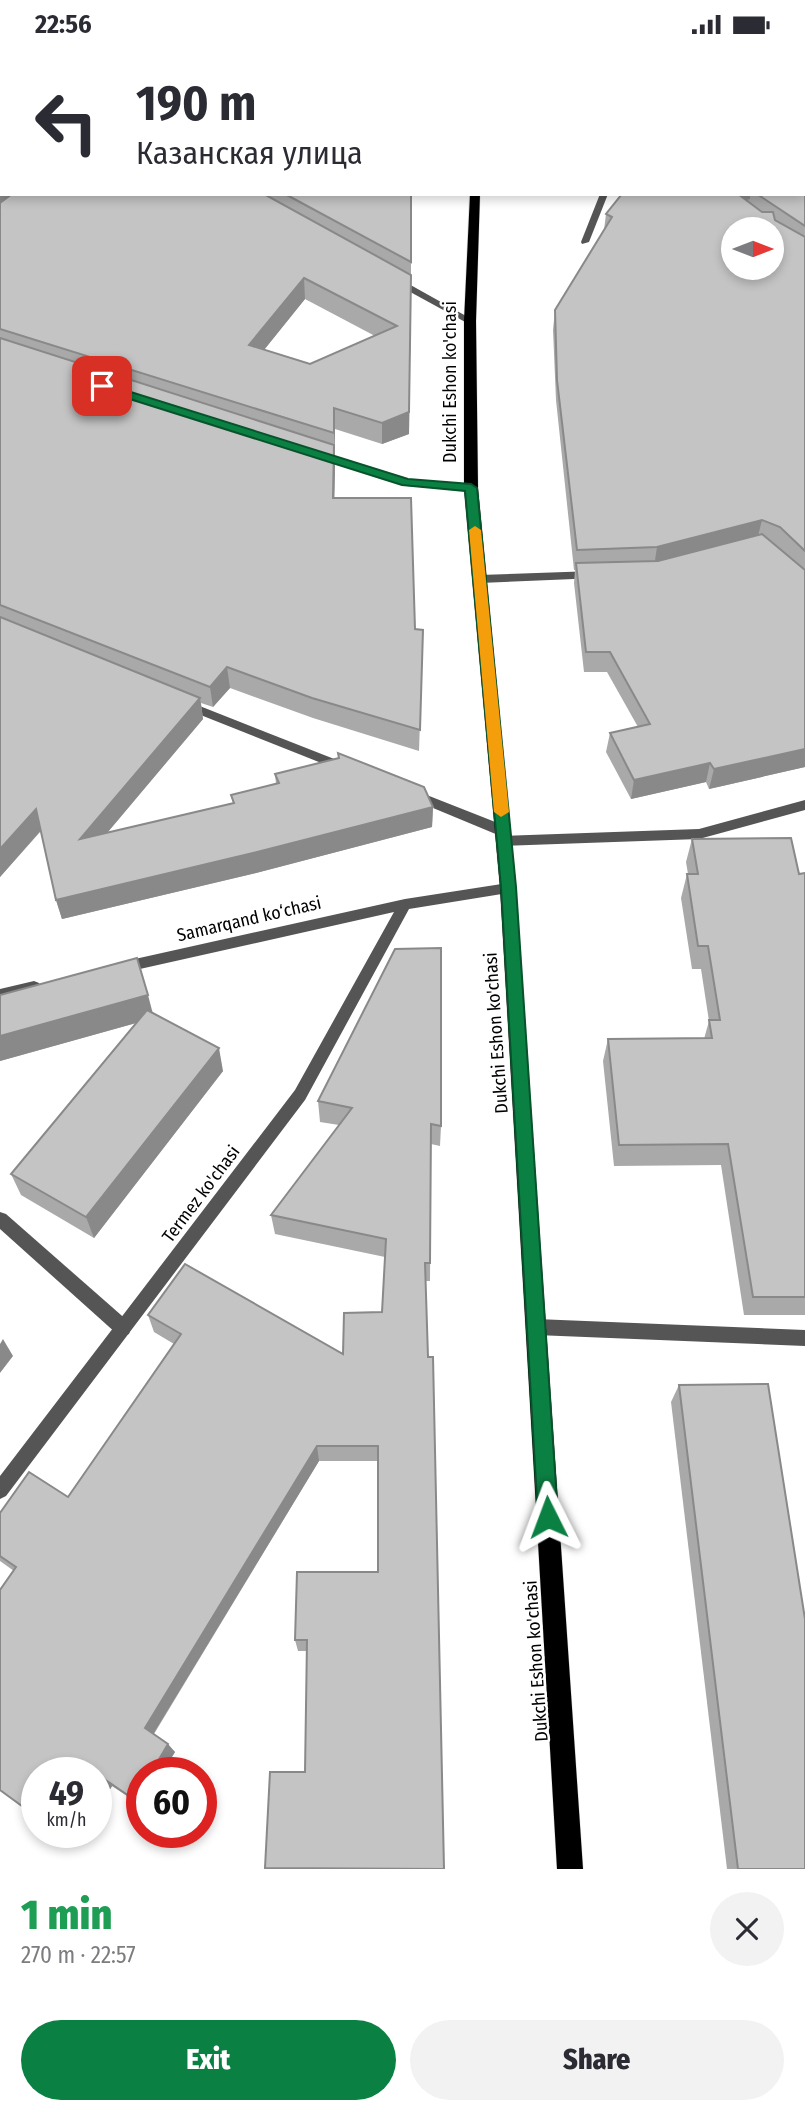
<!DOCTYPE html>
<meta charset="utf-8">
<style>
:root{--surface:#fff;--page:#f2f2f3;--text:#2b2b33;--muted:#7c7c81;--accent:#0b8043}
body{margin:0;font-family:"Fira Sans Condensed",sans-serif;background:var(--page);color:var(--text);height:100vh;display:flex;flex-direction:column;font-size:26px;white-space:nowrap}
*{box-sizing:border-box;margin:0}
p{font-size:23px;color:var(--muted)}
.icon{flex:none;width:38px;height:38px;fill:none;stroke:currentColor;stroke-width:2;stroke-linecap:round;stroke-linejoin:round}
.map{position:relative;height:1820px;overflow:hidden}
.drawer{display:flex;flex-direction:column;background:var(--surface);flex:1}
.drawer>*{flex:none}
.top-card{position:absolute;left:0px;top:0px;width:805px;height:147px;box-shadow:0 4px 10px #0003;background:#fff;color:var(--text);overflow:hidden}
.needle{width:46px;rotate:90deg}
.controls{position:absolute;left:721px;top:168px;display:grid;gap:14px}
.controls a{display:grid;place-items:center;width:63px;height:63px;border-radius:50%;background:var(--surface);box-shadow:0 4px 10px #0003;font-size:35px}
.speed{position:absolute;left:21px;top:1708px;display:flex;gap:14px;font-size:35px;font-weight:700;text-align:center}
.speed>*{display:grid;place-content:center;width:91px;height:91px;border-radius:50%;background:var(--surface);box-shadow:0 4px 10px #0003;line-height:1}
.speed small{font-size:18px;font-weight:400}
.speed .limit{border:10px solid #d22;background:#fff;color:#111}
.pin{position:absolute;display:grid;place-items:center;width:60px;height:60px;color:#fff;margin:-30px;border-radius:14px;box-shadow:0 4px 10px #0006}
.me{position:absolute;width:77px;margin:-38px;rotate:357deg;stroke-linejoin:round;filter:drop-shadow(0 0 5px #0008)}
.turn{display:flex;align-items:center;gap:24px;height:147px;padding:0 21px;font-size:32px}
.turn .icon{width:91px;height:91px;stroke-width:2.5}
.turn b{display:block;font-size:49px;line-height:60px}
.round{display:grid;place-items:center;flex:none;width:74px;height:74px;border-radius:37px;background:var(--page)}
.summary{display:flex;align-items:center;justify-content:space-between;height:119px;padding:0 21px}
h1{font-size:42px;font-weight:800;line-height:52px;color:#1e9e55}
.primary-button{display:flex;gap:14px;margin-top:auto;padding:14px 21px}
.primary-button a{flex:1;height:80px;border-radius:42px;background:var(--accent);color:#fff;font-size:28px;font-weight:800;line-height:80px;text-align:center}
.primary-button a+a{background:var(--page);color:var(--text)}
.status{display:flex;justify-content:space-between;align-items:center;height:49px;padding:0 35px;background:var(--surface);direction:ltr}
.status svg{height:19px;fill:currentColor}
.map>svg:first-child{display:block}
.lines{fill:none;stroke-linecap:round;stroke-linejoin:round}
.primary-casing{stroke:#dbdbdb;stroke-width:1}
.service{fill:#555;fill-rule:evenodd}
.minor{fill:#555;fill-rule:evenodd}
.tertiary{fill:#555;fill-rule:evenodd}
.primary{fill:#000;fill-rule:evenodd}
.wall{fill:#a9a9a9;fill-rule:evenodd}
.shaded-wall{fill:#898989}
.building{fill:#c4c4c4;stroke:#898989;stroke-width:2;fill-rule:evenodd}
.route{fill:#0b8043;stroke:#07532c;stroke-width:2}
.slow{fill:#f59e0b}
.labels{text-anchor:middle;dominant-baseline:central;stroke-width:5;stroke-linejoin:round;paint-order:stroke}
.street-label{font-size:18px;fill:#000;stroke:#fff}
</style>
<div class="status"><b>22:56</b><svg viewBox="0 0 49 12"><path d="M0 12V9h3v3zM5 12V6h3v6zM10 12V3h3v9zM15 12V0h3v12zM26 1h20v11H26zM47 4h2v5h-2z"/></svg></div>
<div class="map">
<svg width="805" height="1820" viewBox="0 0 805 1820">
<rect width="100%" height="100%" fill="#fff"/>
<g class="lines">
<!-- primary casing -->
<g class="primary-casing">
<g id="primary">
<polygon points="542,0 553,0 540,2"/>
<polygon points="470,145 480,145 476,272 478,439 516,839 583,1820 557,1820 500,839 464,439 464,272"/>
</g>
</g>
<!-- service -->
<g class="service">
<polygon points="391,0 399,0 401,2 392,2"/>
<polygon points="392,229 398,229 475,272 467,274 392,233"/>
<polygon points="594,522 598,523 598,529 480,534 474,530 480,526"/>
<polygon points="805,751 805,761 699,790 504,797 497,792 504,787 699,780"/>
<polygon points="0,1163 6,1165 129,1273 131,1279 129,1285 123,1287 117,1285 0,1180"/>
</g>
<!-- minor -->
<g class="minor">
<polygon points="674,0 682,0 673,2"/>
<polygon points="600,145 608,145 589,193 582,195 581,193"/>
<polygon points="187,652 347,715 349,718 347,721 339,721 183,659 181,656 183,653"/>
<polygon points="414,741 508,778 510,782 503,787 498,786 409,749 408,746 409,743"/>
<polygon points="508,834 515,839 508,844 409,860 305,1051 6,1447 0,1450 0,1427 295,1041 394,863 122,924 117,922 115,918 117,914 405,850"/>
<polygon points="34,932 39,934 41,938 39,942 0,952 0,940"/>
<polygon points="536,1270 805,1281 805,1297 536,1286 530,1284 528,1278 530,1272"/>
</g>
<!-- tertiary -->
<polygon class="tertiary" points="318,403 408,431 471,436 476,439 471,442 407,437 314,408 314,404"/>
<!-- primary -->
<use href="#primary" class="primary"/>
</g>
<!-- wall -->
<g class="wall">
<path d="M0 0 2 2V145H411V246L409 385 382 395 335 380 334 449 415 580 423 581 419 702 313 669 230 639 213 658 201 654 203 670 108 783 233 755 231 746 276 735 275 725 338 709V704L433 758 432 778 256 824 62 870 56 851 41 782 0 828ZM305 250 375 287 310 315 264 301Z"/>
<polygon points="805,0 805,718 709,740 706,733 631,750 606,703 610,684 638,678 607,623 584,623 574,534 575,521 574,521 556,351 553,281 555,261 604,181 606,165 622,145 803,145 803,2"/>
<polygon points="692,790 799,825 805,824 805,1266 744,1266 721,1116 614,1117 603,1012 608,990 704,990 709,972 701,920 692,920 681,849 687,825 688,825 686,813"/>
<polygon points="0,946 152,964 223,1022 94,1189 21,1146 11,1125 136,974 0,1012"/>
<polygon points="318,1052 441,1077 440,1097 431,1095 430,1232 425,1232 444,1820 305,1723 307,1602 298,1602 295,1591 378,1523 378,1412 319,1412 154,1685 175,1703 162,1724 142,1724 142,1757 112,1737 96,1763 96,1724 14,1522 0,1512 0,1464 68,1448 174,1295 154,1283 148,1266 343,1305 382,1263 385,1208 275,1185 271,1166 339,1076 320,1073"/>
<polygon points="679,1336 805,1820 727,1820 671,1353"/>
</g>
<!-- shaded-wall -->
<g class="shaded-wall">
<polygon points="2,141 2,145 27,145 0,167 0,143"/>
<polygon points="739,145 750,145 750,150 737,154"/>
<polygon points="411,226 409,385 382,395 382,374"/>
<polygon points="304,229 305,250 251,317 249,296"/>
<polygon points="334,359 335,380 335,405 334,384"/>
<polygon points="334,396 335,417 334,470 333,449"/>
<polygon points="762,471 757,491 654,518 657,498"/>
<polygon points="227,618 230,639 213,658 210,638"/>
<polygon points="200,649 203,670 85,810 80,790"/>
<polygon points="805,700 805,718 709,740 714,720"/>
<polygon points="710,714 706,733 631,750 634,731"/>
<polygon points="433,758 432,778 256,824 62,870 56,851"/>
<polygon points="36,760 42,780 0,828 0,800"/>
<polygon points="148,946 154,969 0,1012 0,987"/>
<polygon points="219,999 223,1022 94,1189 86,1168"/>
<polygon points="3,1290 13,1307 0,1324 0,1295"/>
<polygon points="317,1397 319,1412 152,1687 145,1679"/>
<polygon points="168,1695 175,1703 162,1724 151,1724"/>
<polygon points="104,1730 112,1737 96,1763 96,1742"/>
<polygon points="142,1739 142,1757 135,1751"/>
<polygon points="71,1783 84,1783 77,1796 67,1790"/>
</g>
<!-- building -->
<g class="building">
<polygon points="0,0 230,0 231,2 2,2 2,141 0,143"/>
<polygon points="690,0 805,0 805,124 803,124 803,2 688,2"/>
<polygon points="803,134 805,134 805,177 757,145 803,145"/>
<path d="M12 145H264L411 226 409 363 382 374 334 359V384L0 280V154ZM304 229 397 277 310 315 249 296Z"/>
<polygon points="285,145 411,145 411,213"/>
<path d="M622 145H738L762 163H773L775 171 805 188V502L780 478 762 471 657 498 577 501 557 331 555 261 612 168 606 165ZM733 180H772V219H733Z"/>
<polygon points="0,289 334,396 333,449 411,449 415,580 423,581 420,681 312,649 227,618 210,638 0,556"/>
<polygon points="762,485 805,521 805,700 714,720 710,714 634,731 610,684 650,675 610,603 586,603 576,514 658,512"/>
<polygon points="0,568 200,649 80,790 234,754 231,746 279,734 275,725 339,709 338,704 424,738 433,758 253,804 56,851 36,760 0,800"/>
<polygon points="791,789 799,825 805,824 805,1248 753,1248 728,1095 619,1096 608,990 712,989 709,971 720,971 708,897 698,897 687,825 698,825 692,790"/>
<polygon points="441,899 441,1077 431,1075 430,1214 425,1214 428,1308 433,1308 444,1820 265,1819 270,1723 305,1723 307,1591 295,1591 297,1523 378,1523 378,1397 317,1397 145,1679 168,1695 151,1724 142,1724 142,1739 135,1751 104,1730 96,1742 96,1724 37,1724 37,1768 0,1741 0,1541 16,1518 0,1507 0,1464 29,1423 68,1448 181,1285 148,1266 185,1215 343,1305 344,1264 382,1263 386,1190 271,1166 352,1059 318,1052 395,900"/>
<polygon points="137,909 148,946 0,987 0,946"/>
<polygon points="147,961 219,999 86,1168 11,1125"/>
<polygon points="768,1335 805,1570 805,1820 738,1820 679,1336"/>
<polygon points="57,1783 71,1783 67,1790"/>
</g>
<!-- route -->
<polygon class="route" points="102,334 408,430 471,435 477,439 516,838 558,1468 555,1475 548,1478 541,1475 538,1468 501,838 465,442 402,436 98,340 98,335"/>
<!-- slow -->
<polygon class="slow" points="475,477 481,481 509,763 501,768 494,763 469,481"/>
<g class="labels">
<!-- street labels -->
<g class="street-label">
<text transform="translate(450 333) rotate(-90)">Dukchi Eshon ko'chasi</text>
<text transform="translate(249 870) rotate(-13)">Samarqand ko‘chasi</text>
<text transform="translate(496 984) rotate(-94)">Dukchi Eshon ko'chasi</text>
<text transform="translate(201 1145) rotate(-53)">Termez ko'chasi</text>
<text transform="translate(536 1612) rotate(-94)">Dukchi Eshon ko'chasi</text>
</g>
</g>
</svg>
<div class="controls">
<a><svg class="needle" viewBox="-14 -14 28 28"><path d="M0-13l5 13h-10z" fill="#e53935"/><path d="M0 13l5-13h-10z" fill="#7c7c81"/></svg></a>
</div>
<div class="speed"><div>49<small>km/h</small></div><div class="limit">60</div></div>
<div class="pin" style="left:102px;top:337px;background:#d93025"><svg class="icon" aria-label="arrive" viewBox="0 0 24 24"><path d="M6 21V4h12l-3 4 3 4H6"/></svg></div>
<svg class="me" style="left:548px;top:1468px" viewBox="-20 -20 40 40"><path d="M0-17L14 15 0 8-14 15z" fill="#0b8043" stroke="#fff" stroke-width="4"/></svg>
<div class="top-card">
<div class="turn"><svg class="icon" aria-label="left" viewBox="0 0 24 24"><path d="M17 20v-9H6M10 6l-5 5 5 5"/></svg><div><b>190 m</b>Казанская улица</div></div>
</div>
</div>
<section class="drawer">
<div class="summary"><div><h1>1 min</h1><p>270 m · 22:57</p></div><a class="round"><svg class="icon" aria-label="close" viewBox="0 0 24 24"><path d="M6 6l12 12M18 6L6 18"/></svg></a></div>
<div class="primary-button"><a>Exit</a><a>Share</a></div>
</section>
